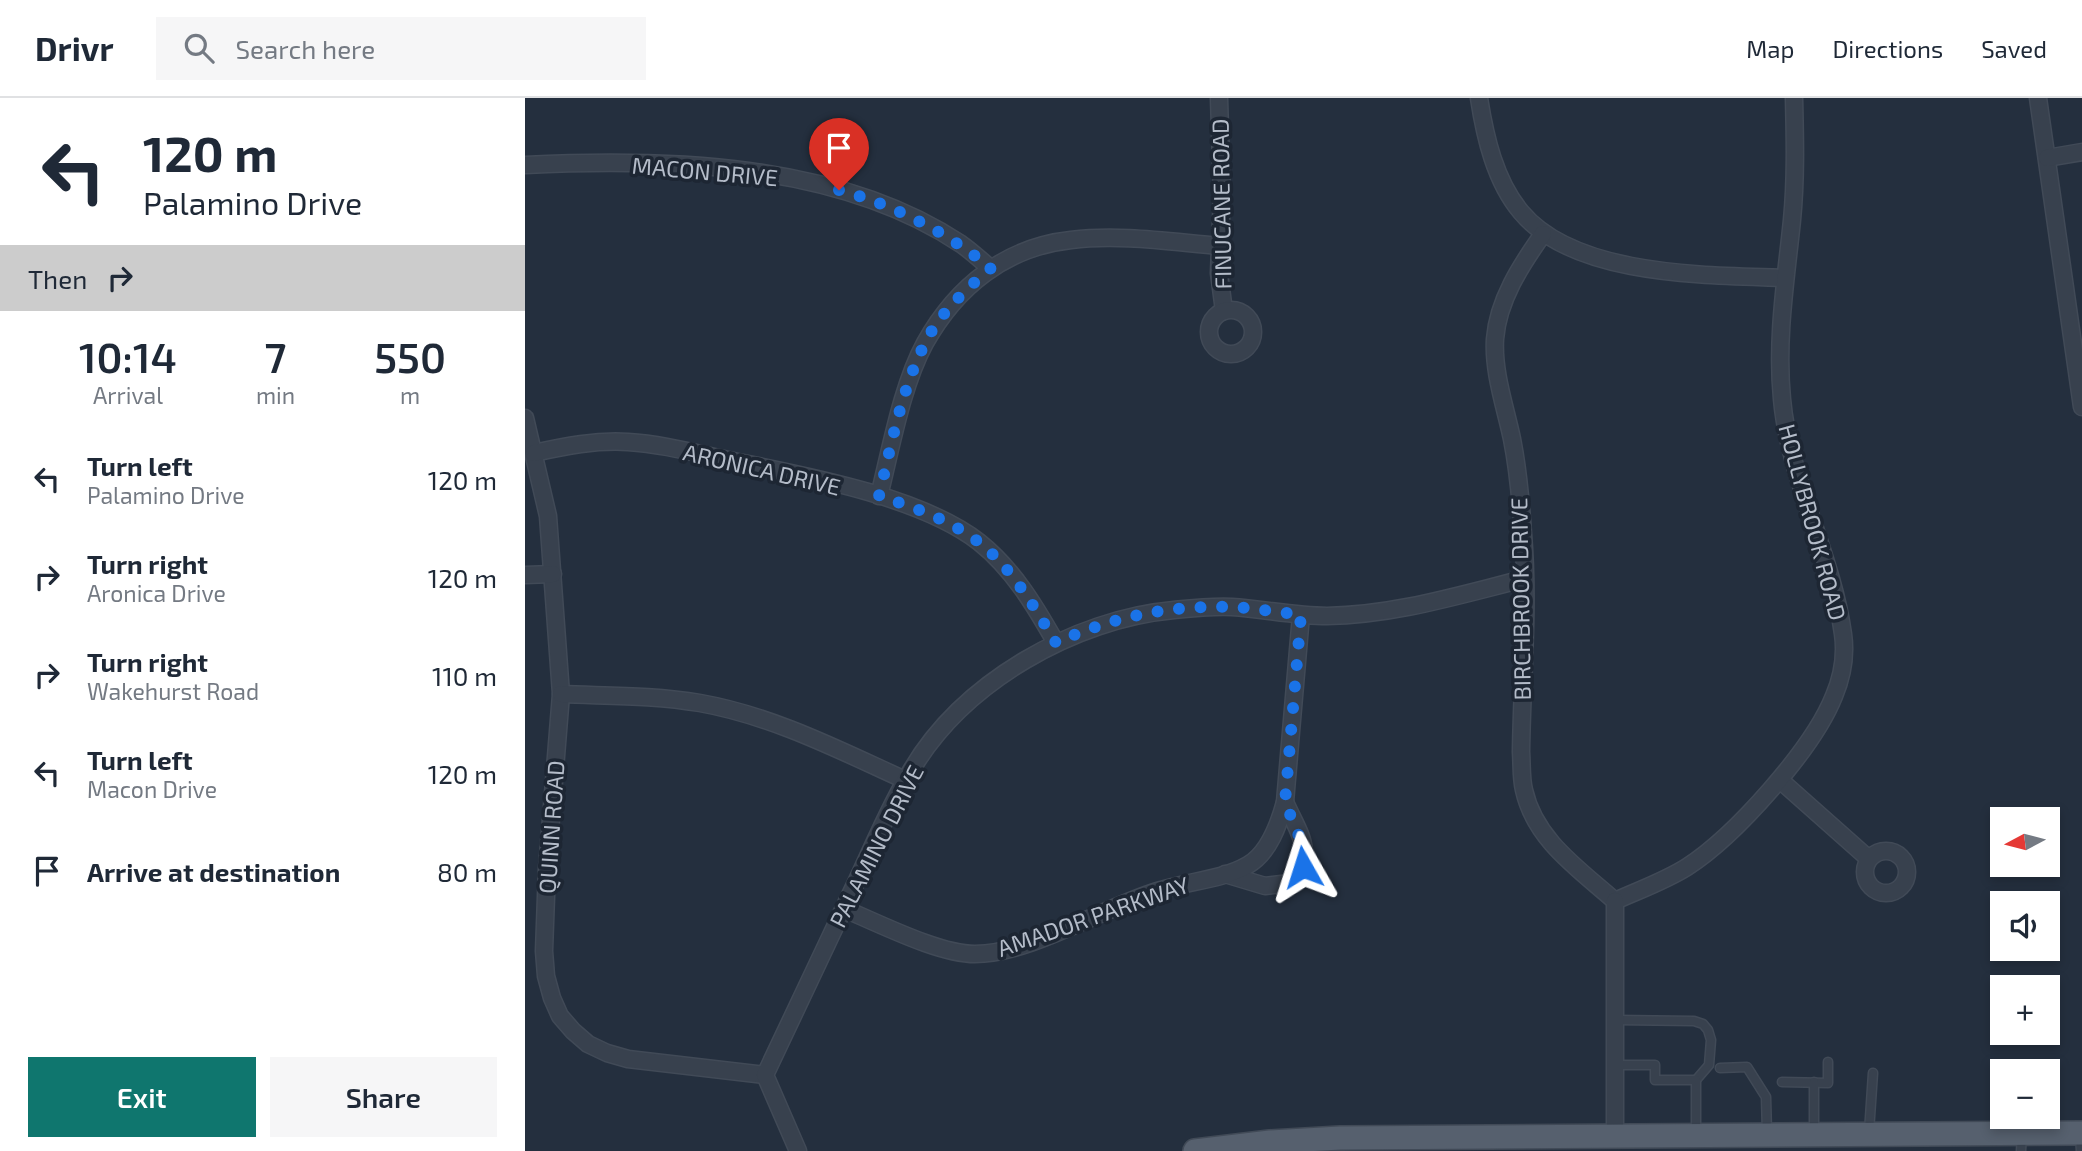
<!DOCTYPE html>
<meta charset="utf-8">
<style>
:root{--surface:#fff;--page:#f6f6f7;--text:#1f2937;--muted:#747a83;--line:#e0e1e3;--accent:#0f766e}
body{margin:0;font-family:"Exo 2",sans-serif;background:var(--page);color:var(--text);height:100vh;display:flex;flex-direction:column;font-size:26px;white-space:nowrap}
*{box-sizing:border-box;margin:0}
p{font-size:23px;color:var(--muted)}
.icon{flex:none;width:38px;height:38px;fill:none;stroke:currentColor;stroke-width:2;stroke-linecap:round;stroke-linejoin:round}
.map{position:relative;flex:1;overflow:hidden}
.sheet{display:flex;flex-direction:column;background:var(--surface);width:525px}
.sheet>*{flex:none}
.top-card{background:#fff;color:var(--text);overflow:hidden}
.needle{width:46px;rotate:263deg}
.tools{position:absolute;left:1465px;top:709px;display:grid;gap:14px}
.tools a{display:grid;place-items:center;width:70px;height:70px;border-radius:0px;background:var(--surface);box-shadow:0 4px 10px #0003;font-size:35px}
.pin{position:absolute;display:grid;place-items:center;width:60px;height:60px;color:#fff;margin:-72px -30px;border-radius:50% 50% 50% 0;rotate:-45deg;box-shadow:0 0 7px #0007}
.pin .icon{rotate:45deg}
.me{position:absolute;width:77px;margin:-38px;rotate:354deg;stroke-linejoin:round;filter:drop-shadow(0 0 5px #0008)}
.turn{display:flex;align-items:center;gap:24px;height:147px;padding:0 28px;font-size:32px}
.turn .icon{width:91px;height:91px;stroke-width:2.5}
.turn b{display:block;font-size:49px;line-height:60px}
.then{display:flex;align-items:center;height:66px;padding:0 28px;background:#0003;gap:14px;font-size:26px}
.eta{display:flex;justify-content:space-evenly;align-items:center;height:119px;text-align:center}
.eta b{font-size:42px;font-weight:600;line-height:49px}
.action{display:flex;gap:14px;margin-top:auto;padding:14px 28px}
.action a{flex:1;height:80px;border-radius:0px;background:var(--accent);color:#fff;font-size:28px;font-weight:600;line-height:80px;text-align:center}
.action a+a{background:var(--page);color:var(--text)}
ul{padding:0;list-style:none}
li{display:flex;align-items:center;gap:21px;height:98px;padding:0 28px}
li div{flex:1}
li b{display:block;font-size:26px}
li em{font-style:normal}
header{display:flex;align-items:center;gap:42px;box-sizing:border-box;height:98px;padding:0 35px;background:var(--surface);border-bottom:2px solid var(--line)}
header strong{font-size:33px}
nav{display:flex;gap:38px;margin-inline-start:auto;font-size:24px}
.search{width:490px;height:63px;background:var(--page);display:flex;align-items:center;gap:18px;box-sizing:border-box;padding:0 24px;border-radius:0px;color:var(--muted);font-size:26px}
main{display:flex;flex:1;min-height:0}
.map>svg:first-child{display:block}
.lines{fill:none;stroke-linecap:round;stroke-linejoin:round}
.lane-casing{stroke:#414a57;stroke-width:11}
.street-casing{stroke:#414a57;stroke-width:19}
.primary-casing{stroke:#414a57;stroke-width:26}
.lane{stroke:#38414e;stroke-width:8}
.street{stroke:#38414e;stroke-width:16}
.primary{stroke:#56606e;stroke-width:23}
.route{stroke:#1a73e8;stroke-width:12;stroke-dasharray:0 21.6}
.labels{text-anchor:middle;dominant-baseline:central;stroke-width:7;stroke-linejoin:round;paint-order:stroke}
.street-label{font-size:23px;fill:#b4bcc9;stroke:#1d2633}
</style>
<header>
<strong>Drivr</strong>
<div class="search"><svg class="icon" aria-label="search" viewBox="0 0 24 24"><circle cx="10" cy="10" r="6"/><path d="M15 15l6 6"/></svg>Search here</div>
<nav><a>Map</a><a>Directions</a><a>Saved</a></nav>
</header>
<main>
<section class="sheet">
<div class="top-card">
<div class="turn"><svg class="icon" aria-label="left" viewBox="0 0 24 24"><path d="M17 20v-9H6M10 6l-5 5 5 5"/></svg><div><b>120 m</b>Palamino Drive</div></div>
<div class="then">Then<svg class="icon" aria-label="right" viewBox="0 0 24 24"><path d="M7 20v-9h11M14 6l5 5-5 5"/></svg></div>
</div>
<div class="eta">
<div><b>10:14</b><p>Arrival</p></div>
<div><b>7</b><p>min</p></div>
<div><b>550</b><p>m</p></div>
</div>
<ul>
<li><svg class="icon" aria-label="left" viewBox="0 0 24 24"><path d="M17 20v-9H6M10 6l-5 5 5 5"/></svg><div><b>Turn left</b><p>Palamino Drive</p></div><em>120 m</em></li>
<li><svg class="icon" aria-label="right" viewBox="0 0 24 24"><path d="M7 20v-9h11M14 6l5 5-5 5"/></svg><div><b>Turn right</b><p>Aronica Drive</p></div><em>120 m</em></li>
<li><svg class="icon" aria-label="right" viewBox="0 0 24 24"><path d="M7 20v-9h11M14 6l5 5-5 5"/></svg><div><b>Turn right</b><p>Wakehurst Road</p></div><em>110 m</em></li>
<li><svg class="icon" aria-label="left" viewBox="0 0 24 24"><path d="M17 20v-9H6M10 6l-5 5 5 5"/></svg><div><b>Turn left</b><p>Macon Drive</p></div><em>120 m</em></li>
<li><svg class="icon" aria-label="arrive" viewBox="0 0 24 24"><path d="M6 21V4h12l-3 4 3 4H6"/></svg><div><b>Arrive at destination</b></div><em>80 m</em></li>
</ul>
<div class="action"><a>Exit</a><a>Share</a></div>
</section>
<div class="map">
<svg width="1557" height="1053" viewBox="0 0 1557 1053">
<rect width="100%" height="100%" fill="#242f3e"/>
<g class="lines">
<!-- lane casing -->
<g class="lane-casing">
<g id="lane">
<polyline points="1091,922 1169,923 1178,926 1183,932 1186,942 1184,967 1171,982"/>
<polyline points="1090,967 1130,967 1130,982 1171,982 1171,1034"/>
<polyline points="1195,970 1222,969 1241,999 1242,1035"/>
<polyline points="1257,984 1303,985 1303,964"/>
<polyline points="1289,984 1289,1034"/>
<polyline points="1344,1034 1348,975"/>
<polyline points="1555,1038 1556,1053"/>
<polyline points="1496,1053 1497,1036"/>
</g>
</g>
<!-- street casing -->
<g class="street-casing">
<g id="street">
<polyline points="694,0 697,97 694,175 699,213"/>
<path d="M954 0C960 39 970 83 996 114 1050 179 1182 177 1260 180"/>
<polyline points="1513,0 1557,309"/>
<polyline points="1522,60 1557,54"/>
<path d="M0 67C142 60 313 64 436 146 446 153 456 162 465 170"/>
<path d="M1018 136C996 167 973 202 970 241 968 274 980 308 987 341 993 371 996 405 998 436 1004 508 997 582 996 654 997 667 996 680 999 692 1010 742 1054 771 1090 803"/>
<circle cx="706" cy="234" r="22"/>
<polyline points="0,320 23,418 36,596 22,771 19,853 21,878 27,900 35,918 48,933 63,946 82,955 103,961 240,977"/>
<path d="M9 355C40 348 71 342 103 344 137 346 170 355 203 362 277 377 395 398 454 444 488 471 510 508 531 545"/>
<path d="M354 398C366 350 377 287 400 245 432 188 481 149 546 142 595 136 646 144 695 148"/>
<polyline points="0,477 28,476"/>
<path d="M36 596C82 598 129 597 175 605 248 618 314 652 380 682"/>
<polyline points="1255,682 1344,761"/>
<circle cx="1361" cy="774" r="21"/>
<path d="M700 776 740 788 765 785C791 753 775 738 760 704"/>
<path d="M1090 803C1114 792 1140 783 1162 769 1210 738 1288 651 1309 598 1317 579 1321 557 1318 536 1307 456 1264 381 1257 301 1251 241 1261 181 1267 122 1271 81 1270 41 1269 0"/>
<path d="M319 811C354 825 413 856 450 856 507 856 580 808 636 792 664 783 697 782 723 767 744 755 754 726 760 704L776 517"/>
<polyline points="1090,1039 1090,803"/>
<path d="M273 1053 240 977C269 916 297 856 326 795 346 754 363 710 387 671 439 584 549 521 649 512 669 510 688 508 707 509 739 511 770 518 802 518 870 517 934 497 999 481"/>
</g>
</g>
<!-- primary casing -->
<g class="primary-casing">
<polyline id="primary" points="670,1053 745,1044 815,1040 1557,1035"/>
</g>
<!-- lane -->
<use href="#lane" class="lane"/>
<!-- street -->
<use href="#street" class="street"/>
<!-- primary -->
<use href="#primary" class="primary"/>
</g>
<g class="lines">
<!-- route -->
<path class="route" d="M314 92C369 107 421 134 466 170 440 192 414 216 399 247 376 294 366 348 354 398 381 407 409 416 434 431 479 456 505 502 531 545 586 519 645 507 706 509 729 510 753 514 776 517L760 704 780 753 778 769"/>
</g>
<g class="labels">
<!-- street labels -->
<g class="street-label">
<text transform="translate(180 73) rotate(5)">MACON DRIVE</text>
<text transform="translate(696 106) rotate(-91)">FINUCANE ROAD</text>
<text transform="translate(237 371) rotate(13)">ARONICA DRIVE</text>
<text transform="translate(1288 424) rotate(75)">HOLLYBROOK ROAD</text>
<text transform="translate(995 501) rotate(-91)">BIRCHBROOK DRIVE</text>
<text transform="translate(26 729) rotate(-86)">QUINN ROAD</text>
<text transform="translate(351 748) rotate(-63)">PALAMINO DRIVE</text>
<text transform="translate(568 818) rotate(-19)">AMADOR PARKWAY</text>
</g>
</g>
</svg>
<div class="tools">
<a><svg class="needle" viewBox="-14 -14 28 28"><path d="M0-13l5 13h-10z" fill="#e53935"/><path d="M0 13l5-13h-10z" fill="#747a83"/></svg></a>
<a><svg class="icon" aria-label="sound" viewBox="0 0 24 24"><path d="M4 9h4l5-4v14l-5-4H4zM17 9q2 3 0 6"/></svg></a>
<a>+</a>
<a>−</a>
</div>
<div class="pin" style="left:314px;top:92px;background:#d93025"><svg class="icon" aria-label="arrive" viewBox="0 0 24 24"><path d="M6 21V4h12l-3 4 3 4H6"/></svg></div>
<svg class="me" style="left:778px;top:769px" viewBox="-20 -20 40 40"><path d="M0-17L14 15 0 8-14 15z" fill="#1a73e8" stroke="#fff" stroke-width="4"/></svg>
</div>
</main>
